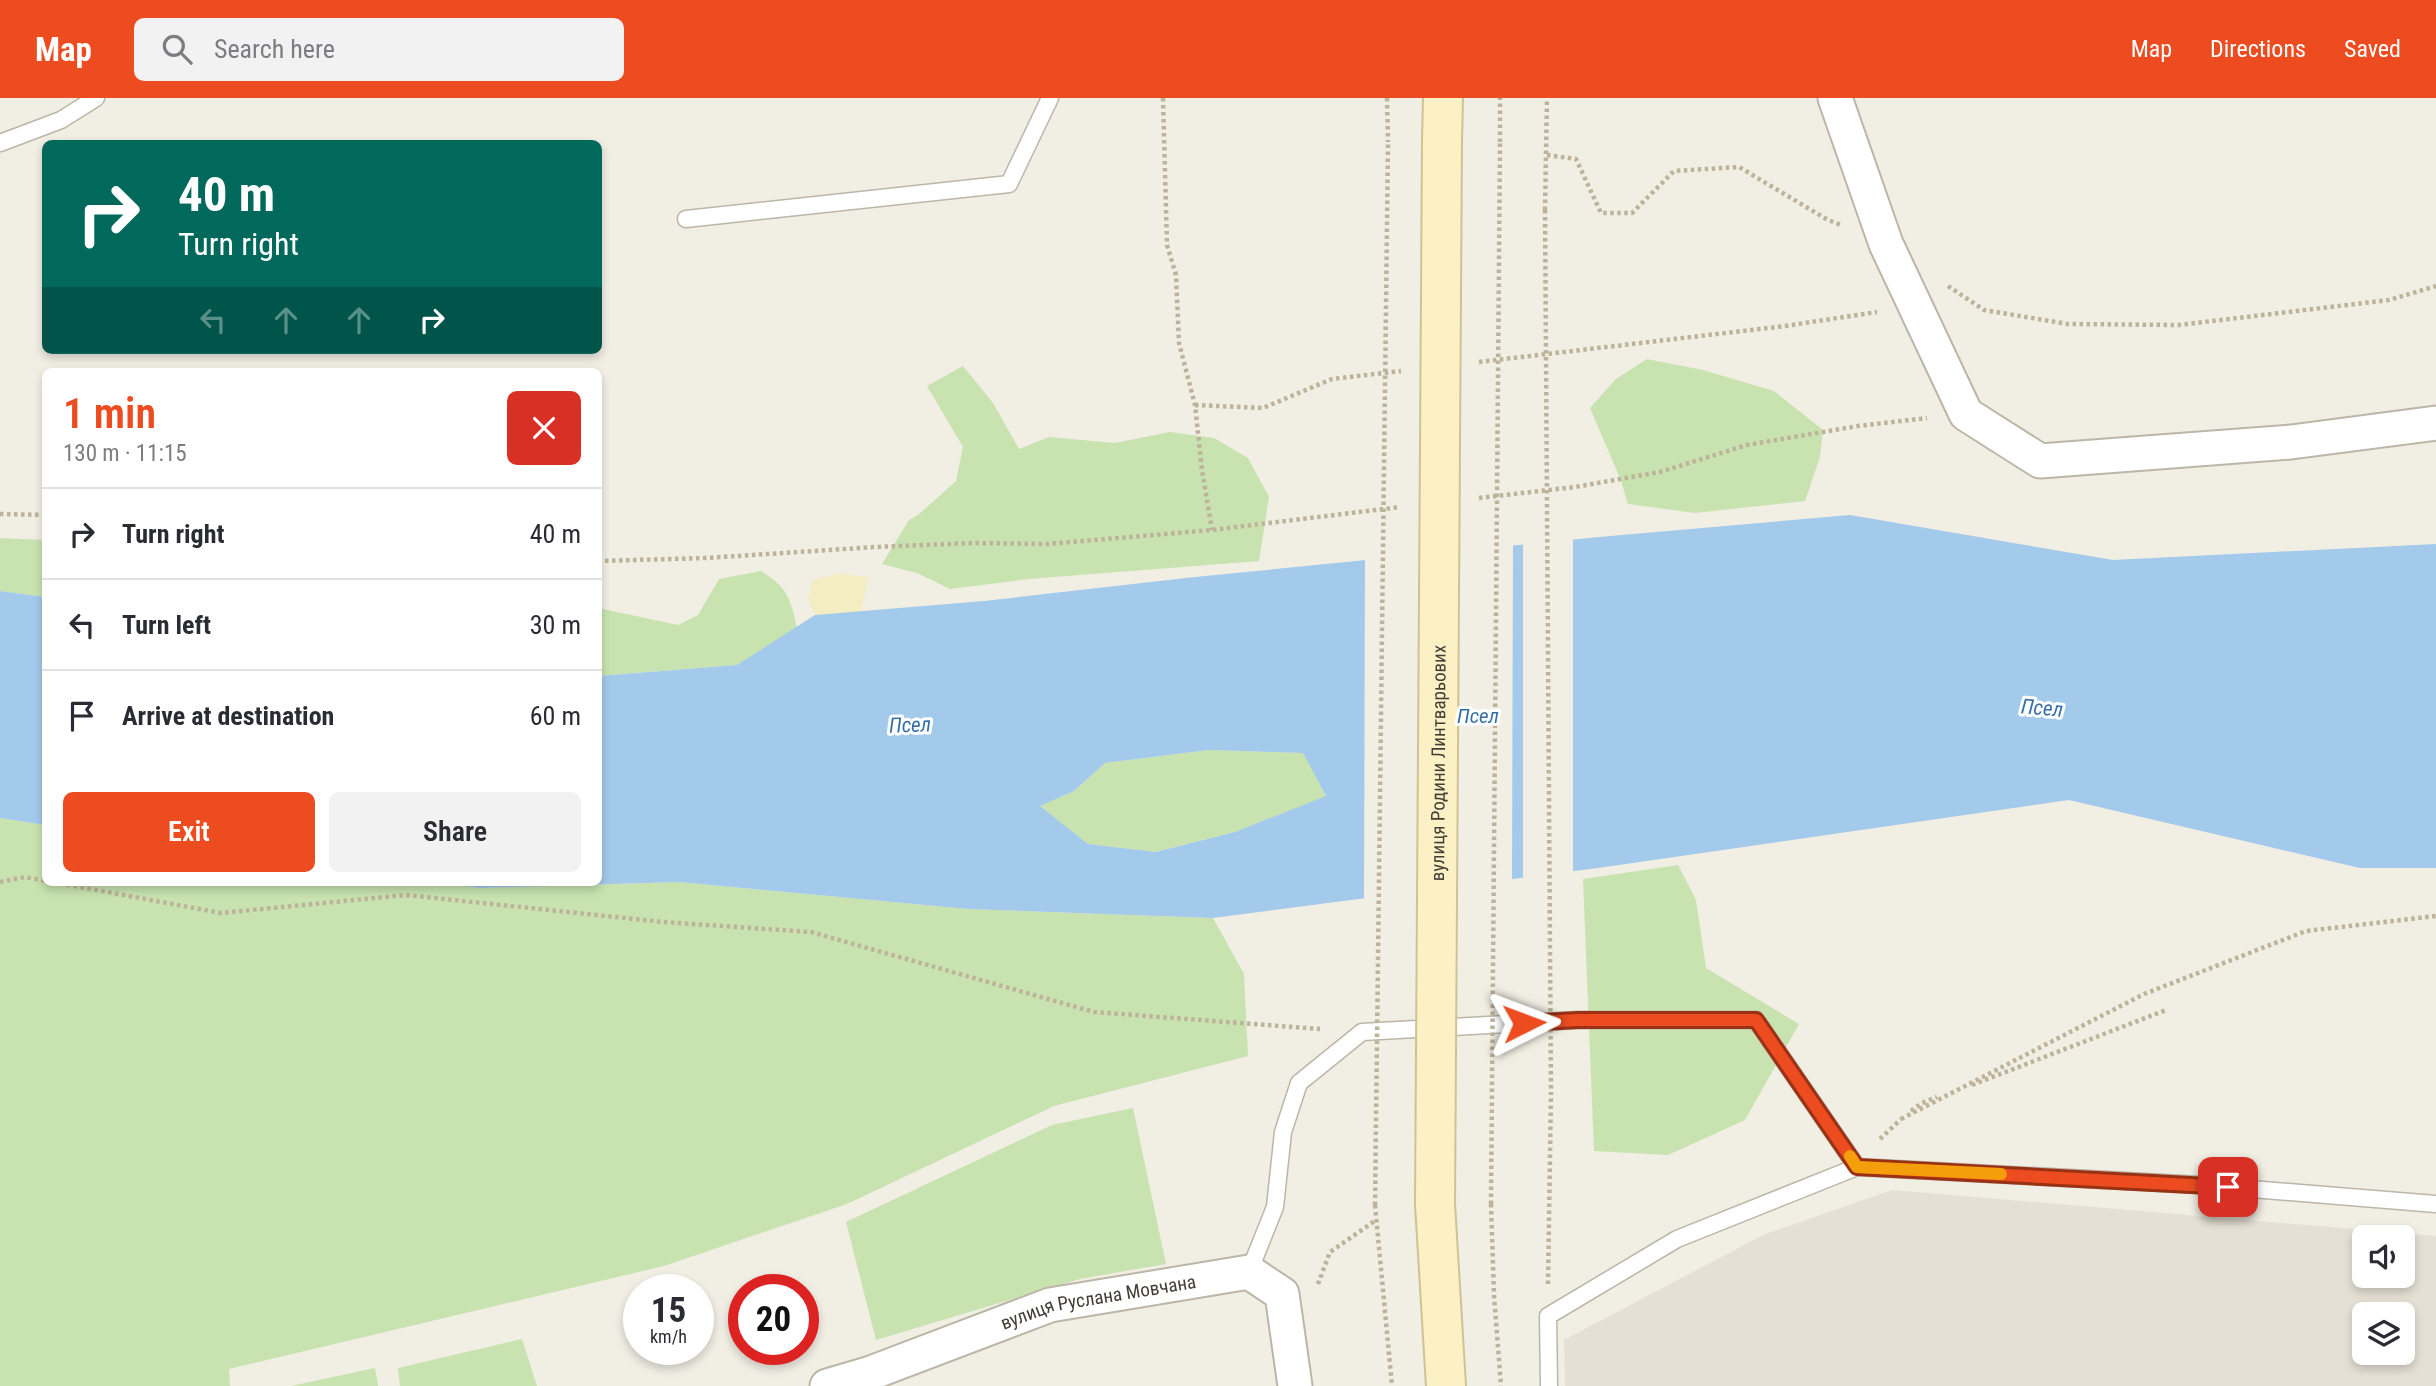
<!DOCTYPE html>
<meta charset="utf-8">
<style>
:root{--surface:#fff;--page:#f2f2f3;--text:#2b2b33;--muted:#7c7c81;--line:#e1e1e2;--accent:#ec4c20}
body{margin:0;font-family:"Roboto Condensed",sans-serif;background:var(--page);color:var(--text);height:100vh;display:flex;flex-direction:column;font-size:26px;white-space:nowrap}
*{box-sizing:border-box;margin:0}
p{font-size:23px;color:var(--muted)}
.icon{flex:none;width:38px;height:38px;fill:none;stroke:currentColor;stroke-width:2;stroke-linecap:round;stroke-linejoin:round}
.map{position:relative;flex:1;overflow:hidden}
.details{position:absolute;left:42px;top:270px;width:560px;height:518px;display:flex;flex-direction:column;background:var(--surface);border-radius:10px;box-shadow:0 4px 10px #0003}
.details>*{flex:none}
.banner{position:absolute;left:42px;top:42px;width:560px;height:214px;border-radius:10px;box-shadow:0 4px 10px #0003;background:#00695c;color:#fff;overflow:hidden}
.fabs{position:absolute;left:2352px;top:1127px;display:grid;gap:14px}
.fabs a{display:grid;place-items:center;width:63px;height:63px;border-radius:10px;background:var(--surface);box-shadow:0 4px 10px #0003;font-size:35px}
.speed{position:absolute;left:623px;top:1176px;display:flex;gap:14px;font-size:35px;font-weight:700;text-align:center}
.speed>*{display:grid;place-content:center;width:91px;height:91px;border-radius:50%;background:var(--surface);box-shadow:0 4px 10px #0003;line-height:1}
.speed small{font-size:18px;font-weight:400}
.speed .limit{border:10px solid #d22;background:#fff;color:#111}
.pin{position:absolute;display:grid;place-items:center;width:60px;height:60px;color:#fff;margin:-30px;border-radius:14px;box-shadow:0 4px 10px #0006}
.me{position:absolute;width:77px;margin:-38px;rotate:87deg;stroke-linejoin:round;filter:drop-shadow(0 0 5px #0008)}
.turn{display:flex;align-items:center;gap:24px;height:147px;padding:0 21px;font-size:32px}
.turn .icon{width:91px;height:91px;stroke-width:2.5}
.turn b{display:block;font-size:49px;line-height:60px}
.lanes{display:flex;align-items:center;height:66px;padding:0 21px;background:#0003;justify-content:center;gap:35px;direction:ltr}
.lanes .off{opacity:.35}
.round{display:grid;place-items:center;flex:none;width:74px;height:74px;border-radius:10px;background:var(--page)}
.overview{display:flex;align-items:center;justify-content:space-between;height:119px;padding:0 21px}
h1{font-size:42px;font-weight:600;line-height:52px;color:var(--accent)}
.button{display:flex;gap:14px;margin-top:auto;padding:14px 21px}
.button a{flex:1;height:80px;border-radius:10px;background:var(--accent);color:#fff;font-size:28px;font-weight:600;line-height:80px;text-align:center}
.button a+a{background:var(--page);color:var(--text)}
ul{padding:0;list-style:none}
li{display:flex;align-items:center;gap:21px;height:91px;padding:0 21px;border-top:2px solid var(--line)}
li div{flex:1}
li b{display:block;font-size:26px}
li em{font-style:normal}
header{display:flex;align-items:center;gap:42px;box-sizing:border-box;height:98px;padding:0 35px;background:var(--accent);color:#fff}
header strong{font-size:33px}
nav{display:flex;gap:38px;margin-inline-start:auto;font-size:24px}
.search{width:490px;height:63px;background:var(--page);display:flex;align-items:center;gap:18px;box-sizing:border-box;padding:0 24px;border-radius:10px;color:var(--muted);font-size:26px}
.map>svg:first-child{display:block}
.residential{fill:#e5e0d3;fill-rule:evenodd}
.green{fill:#c8e3af}
.sand{fill:#f4edc1}
.water{fill:#a3c9eb;fill-rule:evenodd}
.pier{fill:#f1eee4}
.lines{fill:none;stroke-linecap:round;stroke-linejoin:round}
.lane-casing{stroke:#bcb6a8;stroke-width:19}
.street-casing{stroke:#bcb6a8;stroke-width:37}
.secondary-casing{stroke:#cec397;stroke-width:42}
.path{stroke:#bdb39a;stroke-width:4.5;stroke-dasharray:3.5 3.5;stroke-linecap:butt}
.lane{stroke:#fff;stroke-width:16}
.street{stroke:#fff;stroke-width:33}
.secondary{stroke:#fbf1c4;stroke-width:38}
.secondary-bridge-casing{stroke:#cec397;stroke-width:42;stroke-linecap:butt}
.path-bridge{stroke:#bdb39a;stroke-width:4.5;stroke-dasharray:3.5 3.5;stroke-linecap:butt}
.secondary-bridge{stroke:#fbf1c4;stroke-width:38}
.route-casing{stroke:#993115;stroke-width:18}
.route{stroke:#ec4c20;stroke-width:12}
.slow{stroke:#f59e0b;stroke-width:12}
.labels{text-anchor:middle;dominant-baseline:central;stroke-width:6;stroke-linejoin:round;paint-order:stroke}
.street-label{font-size:19px;fill:#433e35;stroke:#fff}
.water-label{font-size:21px;font-style:italic;fill:#356fa7;stroke:#fff}
</style>
<header>
<strong>Map</strong>
<div class="search"><svg class="icon" aria-label="search" viewBox="0 0 24 24"><circle cx="10" cy="10" r="6"/><path d="M15 15l6 6"/></svg>Search here</div>
<nav><a>Map</a><a>Directions</a><a>Saved</a></nav>
</header>
<div class="map">
<svg width="2436" height="1288" viewBox="0 0 2436 1288">
<rect width="100%" height="100%" fill="#f1eee4"/>
<!-- residential -->
<path class="residential" d="M1892 1092 2436 1138V1288H1565L1564 1242 1763 1137ZM2364 1139H2403V1178H2364ZM2364 1216H2403V1255H2364Z"/>
<!-- green -->
<g class="green">
<polygon points="1647,261 1703,272 1774,293 1823,332 1820,359 1805,403 1695,415 1628,406 1620,380 1590,310 1616,281"/>
<polygon points="963,268 993,305 1019,351 1049,339 1115,345 1170,334 1214,340 1248,360 1269,399 1259,463 1029,481 950,491 917,475 882,466 909,422 918,417 956,383 963,349 927,288"/>
<polygon points="0,440 45,442 45,499 0,493"/>
<path d="M761 473C788 490 790 499 797 530L737 567 598 578V510L678 527 698 517 719 481Z"/>
<polygon points="1209,652 1304,655 1326,699 1235,734 1156,754 1088,746 1039,708 1074,693 1105,665"/>
<polygon points="0,720 45,727 46,784 440,784 479,790 679,784 968,811 1213,820 1244,876 1248,958 1054,1008 847,1106 664,1168 229,1271 230,1288 0,1288"/>
<polygon points="1678,767 1696,802 1706,870 1799,926 1745,1022 1668,1057 1594,1053 1583,781"/>
<polygon points="1133,1010 1166,1166 1080,1181 876,1242 846,1124 1052,1027"/>
<polygon points="522,1241 537,1288 400,1288 398,1270"/>
<polygon points="375,1270 378,1288 291,1288"/>
</g>
<!-- sand -->
<polygon class="sand" points="841,475 868,480 861,514 815,517 808,501 813,482"/>
<!-- water -->
<g class="water">
<path d="M1850 417 2113 462 2436 446V770H2360L2069 702 1598 770 1213 820 968 811 679 784 479 790 440 784H598L599 578 737 567 815 517 984 503 1195 479 1599 439ZM1209 652 1303 655 1326 698 1235 734 1156 754 1088 746 1040 708 1074 693 1105 665Z"/>
<polygon points="0,493 45,499 45,727 0,720"/>
</g>
<!-- pier -->
<g class="pier">
<polygon points="1573,438 1573,776 1523,783 1523,443"/>
<polygon points="1513,444 1512,785 1364,804 1365,459"/>
</g>
<g class="lines">
<!-- lane casing -->
<g class="lane-casing">
<g id="lane">
<polyline points="0,45 61,22 96,0"/>
<polyline points="686,121 1009,86 1050,0"/>
<polyline points="1249,1174 1275,1109 1283,1034 1299,985 1362,934 1578,922 1756,922 1857,1069"/>
<polyline points="1549,1288 1548,1218 1677,1141 1857,1069 2202,1087 2436,1106"/>
</g>
</g>
<!-- street casing -->
<g class="street-casing">
<g id="street">
<polyline points="1835,0 1886,146 1966,316 2040,363 2291,344 2436,325"/>
<path id="s1" d="M827 1288 871 1275 1050 1207 1249 1174 1282 1196 1295 1288"/>
</g>
</g>
<!-- secondary casing -->
<g class="secondary-casing">
<g id="secondary">
<polyline points="1442,43 1443,0"/>
<polyline points="1435,1106 1446,1288"/>
</g>
</g>
<!-- path -->
<g class="path">
<polyline points="1163,0 1167,147 1176,177 1179,245 1195,307 1202,372 1212,432"/>
<polyline points="1387,0 1388,44"/>
<polyline points="1500,44 1500,0"/>
<polyline points="1547,57 1576,61 1601,115 1632,115 1674,73 1739,69 1828,122 1841,127"/>
<polyline points="1545,112 1547,0"/>
<polyline points="1948,188 1984,212 2068,226 2179,227 2389,202 2436,188"/>
<polyline points="1479,264 1785,228 1877,214"/>
<polyline points="1195,307 1263,310 1332,281 1401,273"/>
<polyline points="1479,400 1575,389 1660,374 1747,347 1858,328 1927,320"/>
<polyline points="0,416 46,417"/>
<polyline points="598,463 706,460 875,449 973,445 1048,446 1212,432 1400,409"/>
<polyline points="0,784 25,779 46,783"/>
<polyline points="53,784 221,815 406,797 663,824 811,834 1094,914 1320,931"/>
<polyline points="1972,987 2166,912"/>
<polyline points="1911,1013 1922,1005 1937,999"/>
<polyline points="1901,1021 2144,896 2306,833 2436,818"/>
<polyline points="1880,1041 1901,1021"/>
<polyline points="1491,1106 1494,1197 1501,1288"/>
<polyline points="1375,1107 1392,1288"/>
<polyline points="1318,1186 1330,1154 1376,1122"/>
<polyline points="1548,1186 1551,995"/>
</g>
<!-- lane -->
<use href="#lane" class="lane"/>
<!-- street -->
<use href="#street" class="street"/>
<!-- secondary -->
<use href="#secondary" class="secondary"/>
<!-- secondary-bridge casing -->
<g class="secondary-bridge-casing">
<g id="secondary-bridge">
<path id="s2" d="M1435 1106 1442 43"/>
</g>
</g>
<!-- path-bridge -->
<g class="path-bridge">
<polyline points="1545,112 1551,995"/>
<polyline points="1491,1106 1500,44"/>
<polyline points="1375,1107 1388,44"/>
</g>
<!-- secondary-bridge -->
<use href="#secondary-bridge" class="secondary-bridge"/>
</g>
<g class="lines">
<!-- route casing -->
<g class="route-casing">
<polyline id="route" points="1524,925 1578,922 1756,922 1857,1069 2228,1089"/>
</g>
<!-- route -->
<use href="#route" class="route"/>
<!-- slow -->
<polyline class="slow" points="1850,1058 1857,1069 2001,1076"/>
</g>
<g class="labels">
<!-- street labels -->
<g class="street-label">
<text stroke="none"><textPath href="#s2" startOffset="441">вулиця Родини Линтварьових</textPath></text>
<text stroke="none"><textPath href="#s1" startOffset="285">вулиця Руслана Мовчана</textPath></text>
</g>
<!-- water labels -->
<g class="water-label">
<text transform="translate(2042 610) rotate(5)">Псел</text>
<text x="1478" y="618">Псел</text>
<text transform="translate(910 627) rotate(-2)">Псел</text>
</g>
</g>
</svg>
<div class="fabs">
<a><svg class="icon" aria-label="sound" viewBox="0 0 24 24"><path d="M4 9h4l5-4v14l-5-4H4zM17 9q2 3 0 6"/></svg></a>
<a><svg class="icon" aria-label="layers" viewBox="0 0 24 24"><path d="M12 4l9 5-9 5-9-5zM3 14l9 5 9-5"/></svg></a>
</div>
<div class="speed"><div>15<small>km/h</small></div><div class="limit">20</div></div>
<div class="pin" style="left:2228px;top:1089px;background:#d93025"><svg class="icon" aria-label="arrive" viewBox="0 0 24 24"><path d="M6 21V4h12l-3 4 3 4H6"/></svg></div>
<svg class="me" style="left:1524px;top:925px" viewBox="-20 -20 40 40"><path d="M0-17L14 15 0 8-14 15z" fill="#ec4c20" stroke="#fff" stroke-width="4"/></svg>
<div class="banner">
<div class="turn"><svg class="icon" aria-label="right" viewBox="0 0 24 24"><path d="M7 20v-9h11M14 6l5 5-5 5"/></svg><div><b>40 m</b>Turn right</div></div>
<div class="lanes"><svg class="icon off" aria-label="left" viewBox="0 0 24 24"><path d="M17 20v-9H6M10 6l-5 5 5 5"/></svg><svg class="icon off" aria-label="ahead" viewBox="0 0 24 24"><path d="M12 20V5M6 11l6-6 6 6"/></svg><svg class="icon off" aria-label="ahead" viewBox="0 0 24 24"><path d="M12 20V5M6 11l6-6 6 6"/></svg><svg class="icon" aria-label="right" viewBox="0 0 24 24"><path d="M7 20v-9h11M14 6l5 5-5 5"/></svg></div>
</div>
<section class="details">
<div class="overview"><div><h1>1 min</h1><p>130 m · 11:15</p></div><a class="round" style="background:#d93025;color:#fff"><svg class="icon" aria-label="close" viewBox="0 0 24 24"><path d="M6 6l12 12M18 6L6 18"/></svg></a></div>
<ul>
<li><svg class="icon" aria-label="right" viewBox="0 0 24 24"><path d="M7 20v-9h11M14 6l5 5-5 5"/></svg><div><b>Turn right</b></div><em>40 m</em></li>
<li><svg class="icon" aria-label="left" viewBox="0 0 24 24"><path d="M17 20v-9H6M10 6l-5 5 5 5"/></svg><div><b>Turn left</b></div><em>30 m</em></li>
<li><svg class="icon" aria-label="arrive" viewBox="0 0 24 24"><path d="M6 21V4h12l-3 4 3 4H6"/></svg><div><b>Arrive at destination</b></div><em>60 m</em></li>
</ul>
<div class="button"><a>Exit</a><a>Share</a></div>
</section>
</div>
